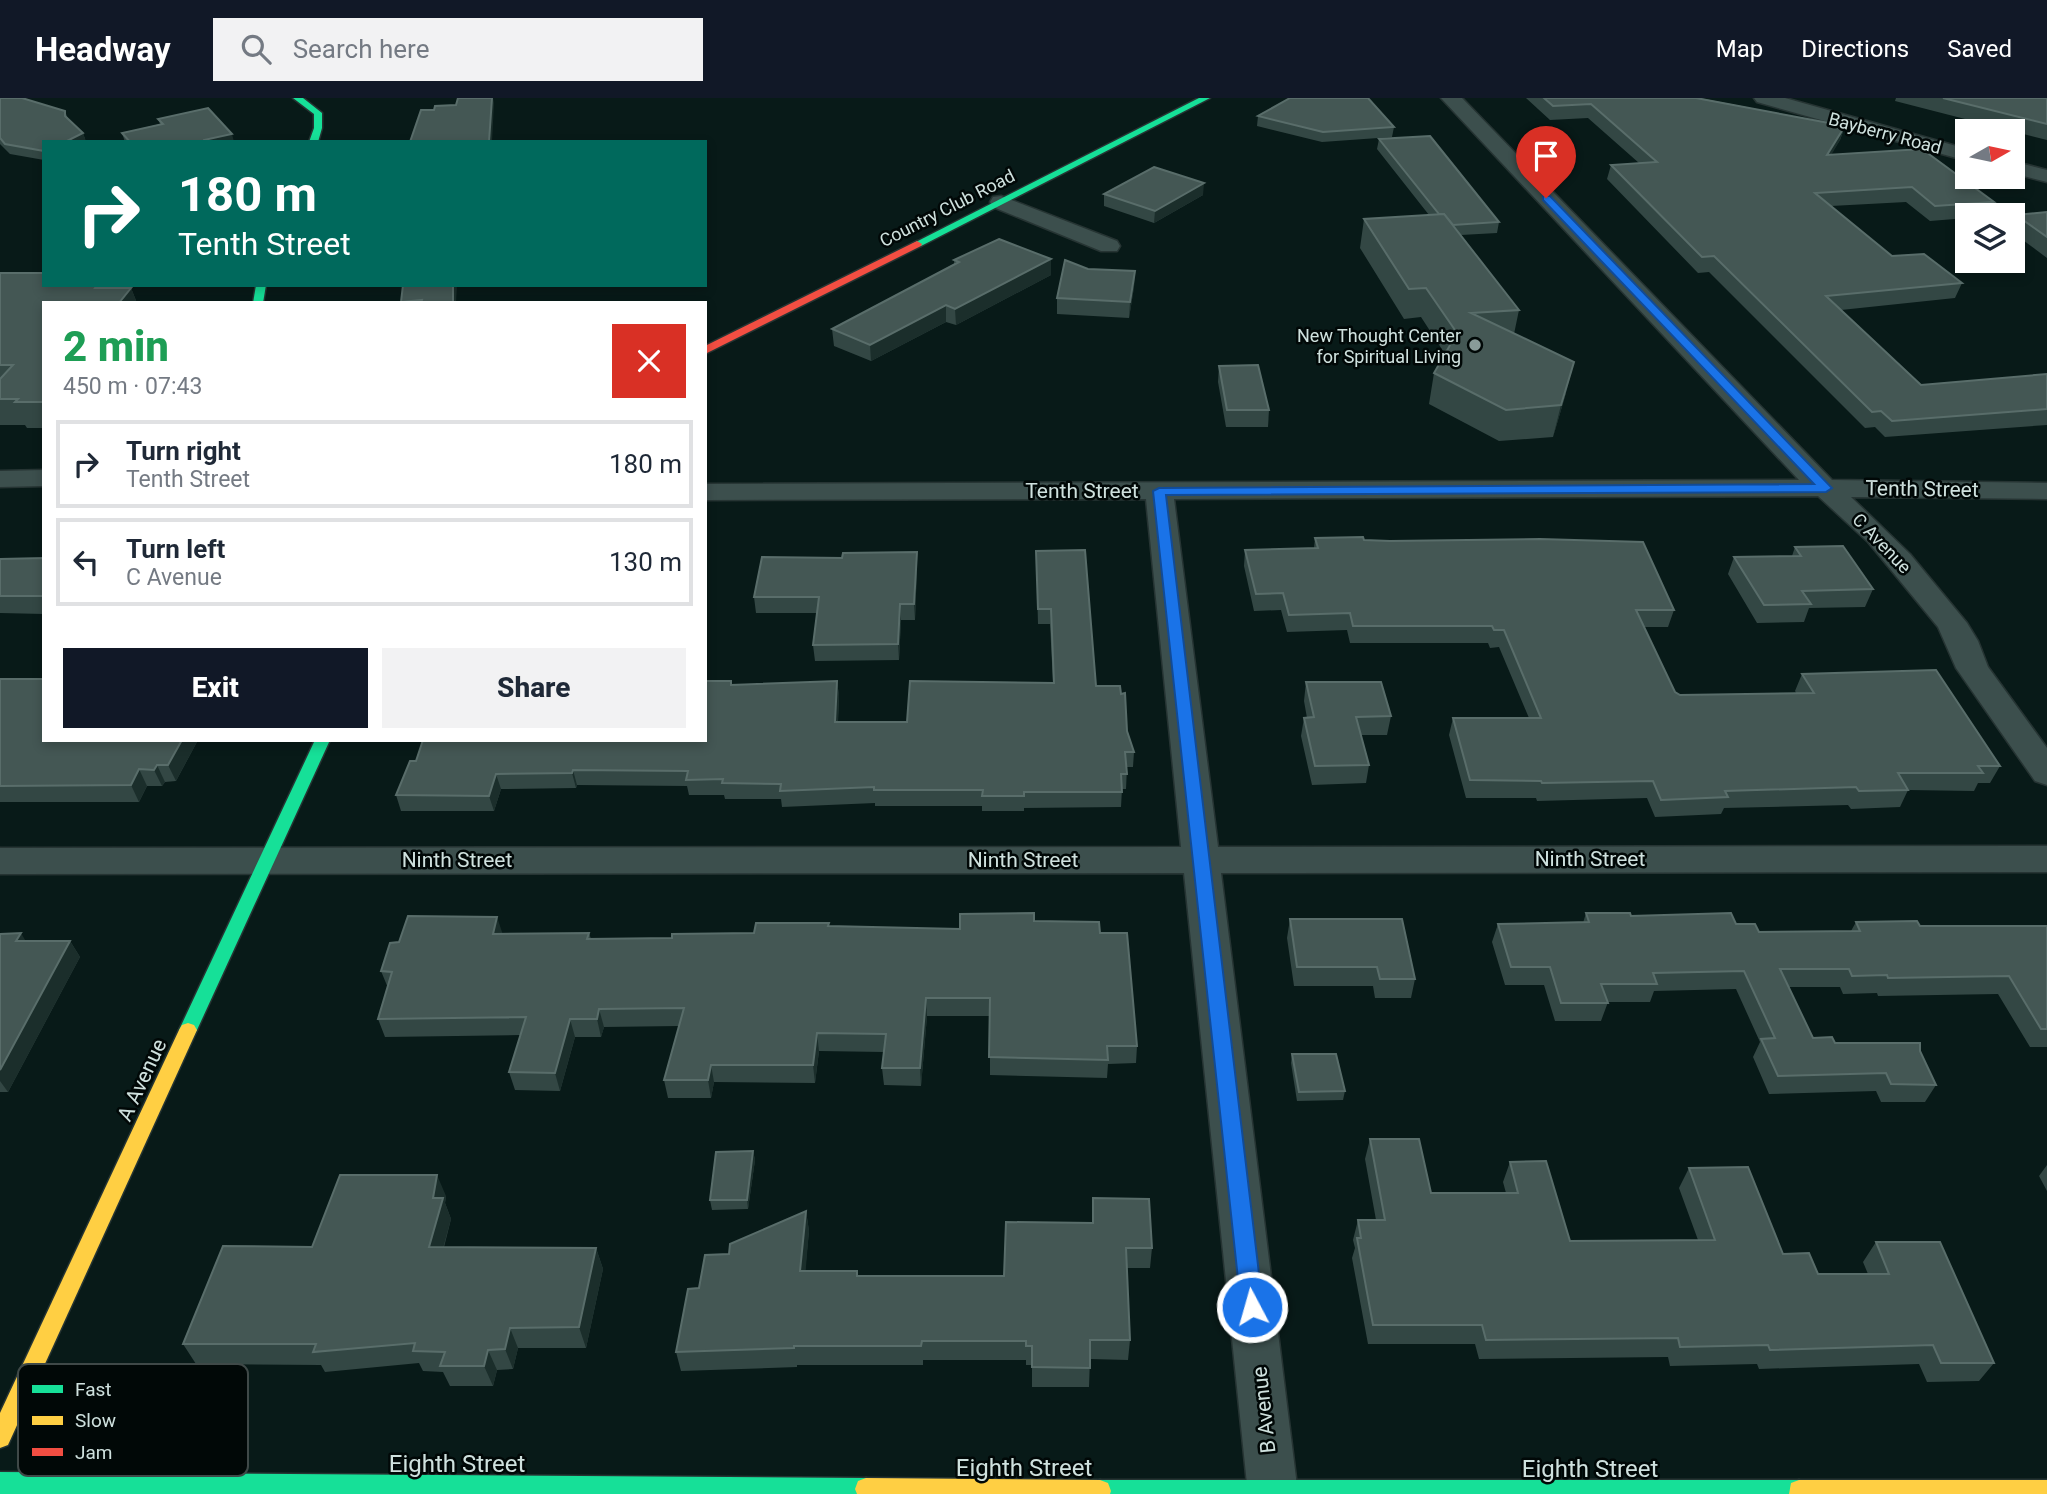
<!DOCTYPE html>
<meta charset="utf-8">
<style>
:root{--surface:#fff;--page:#f2f2f3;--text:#1f2937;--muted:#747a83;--line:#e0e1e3;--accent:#111827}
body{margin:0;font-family:Roboto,sans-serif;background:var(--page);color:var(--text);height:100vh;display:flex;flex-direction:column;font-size:26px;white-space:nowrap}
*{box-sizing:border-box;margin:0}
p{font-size:23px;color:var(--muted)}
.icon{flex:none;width:38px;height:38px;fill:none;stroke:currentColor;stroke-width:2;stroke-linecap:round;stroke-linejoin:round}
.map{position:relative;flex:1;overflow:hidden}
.side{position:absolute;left:42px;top:203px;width:665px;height:441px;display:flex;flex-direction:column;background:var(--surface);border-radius:0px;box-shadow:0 4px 10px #0003}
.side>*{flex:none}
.guide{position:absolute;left:42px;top:42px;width:665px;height:147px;border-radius:0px;box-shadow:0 4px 10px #0003;background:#00695c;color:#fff;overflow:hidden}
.needle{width:46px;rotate:81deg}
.tools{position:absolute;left:1955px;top:21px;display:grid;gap:14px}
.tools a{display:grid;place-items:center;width:70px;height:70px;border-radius:0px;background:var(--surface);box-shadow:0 4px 10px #0003;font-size:35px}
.pin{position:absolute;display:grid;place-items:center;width:60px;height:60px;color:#fff;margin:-72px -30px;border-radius:50% 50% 50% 0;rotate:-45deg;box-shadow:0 0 7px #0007}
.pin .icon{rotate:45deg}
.me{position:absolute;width:77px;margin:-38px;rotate:354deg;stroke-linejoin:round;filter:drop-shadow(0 0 5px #0008)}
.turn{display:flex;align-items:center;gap:24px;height:147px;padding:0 21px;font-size:32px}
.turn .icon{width:91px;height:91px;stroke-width:2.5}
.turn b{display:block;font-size:49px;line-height:60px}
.round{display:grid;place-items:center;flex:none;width:74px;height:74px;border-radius:0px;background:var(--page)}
.summary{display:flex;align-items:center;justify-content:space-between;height:119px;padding:0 21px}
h1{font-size:42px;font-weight:800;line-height:52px;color:#1e9e55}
.button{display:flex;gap:14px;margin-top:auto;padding:14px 21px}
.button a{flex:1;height:80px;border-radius:0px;background:var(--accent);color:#fff;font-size:28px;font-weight:800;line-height:80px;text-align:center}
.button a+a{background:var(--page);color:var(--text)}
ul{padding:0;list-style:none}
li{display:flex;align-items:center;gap:21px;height:88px;margin:0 14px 10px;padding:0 7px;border:4px solid var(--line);border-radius:0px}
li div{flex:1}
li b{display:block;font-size:26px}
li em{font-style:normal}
header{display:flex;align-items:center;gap:42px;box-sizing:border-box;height:98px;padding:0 35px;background:var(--accent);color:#fff}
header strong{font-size:33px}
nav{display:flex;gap:38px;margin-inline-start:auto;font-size:24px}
.search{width:490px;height:63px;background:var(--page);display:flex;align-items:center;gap:18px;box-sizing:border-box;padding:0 24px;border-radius:0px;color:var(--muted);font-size:26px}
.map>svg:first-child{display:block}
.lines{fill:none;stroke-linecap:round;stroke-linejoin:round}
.street-casing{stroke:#263433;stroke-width:3}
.fast-casing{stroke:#263433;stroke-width:3}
.slow-casing{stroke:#263433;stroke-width:3}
.jam-casing{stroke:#263433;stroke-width:3}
.street{fill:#3c4f4d;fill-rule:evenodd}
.fast{fill:#16e098;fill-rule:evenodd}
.slow{fill:#ffcf43;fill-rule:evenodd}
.jam{fill:#f24e42;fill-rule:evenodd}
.wall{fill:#334744}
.shaded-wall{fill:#1b2e2b}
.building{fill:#445754;stroke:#596d6a;stroke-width:2}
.route{fill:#1a73e8;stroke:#114b97;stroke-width:2}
.poi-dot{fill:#899b99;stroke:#010807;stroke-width:2.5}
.labels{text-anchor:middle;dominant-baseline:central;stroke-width:5;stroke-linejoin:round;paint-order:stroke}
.far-street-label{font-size:18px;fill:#cfe1de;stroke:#010807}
.far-poi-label{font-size:18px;fill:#cfe1de;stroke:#010807;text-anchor:end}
.street-label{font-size:21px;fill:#cfe1de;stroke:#010807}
.near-street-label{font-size:24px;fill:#cfe1de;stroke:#010807}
.key{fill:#010807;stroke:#3f4948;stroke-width:2}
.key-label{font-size:19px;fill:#cfe1de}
</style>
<header>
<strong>Headway</strong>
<div class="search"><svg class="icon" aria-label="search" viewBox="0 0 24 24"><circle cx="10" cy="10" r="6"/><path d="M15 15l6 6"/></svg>Search here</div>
<nav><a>Map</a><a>Directions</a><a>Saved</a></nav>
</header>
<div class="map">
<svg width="2047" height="1396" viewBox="0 0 2047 1396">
<rect width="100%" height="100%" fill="#081a18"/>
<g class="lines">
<!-- street casing -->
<g class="street-casing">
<g id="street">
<polygon points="1441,0 1462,0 1832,382 2047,385 2047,401 1851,399 1910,456 1967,525 1978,543 1988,569 2047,650 2047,687 2035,683 1956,570 1938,529 1868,444 1818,398 1174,401 1218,749 2047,748 2047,774 1221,775 1298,1396 1248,1396 1184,775 0,776 0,750 1181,749 1146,401 705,402 705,386 1799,382"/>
<polygon points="1754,0 1785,0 1967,51 1967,63 1757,4"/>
<polygon points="2012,63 2047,72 2047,84 2012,75"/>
<polygon points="1001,98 1117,143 1120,148 1117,153 1101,153 993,109 990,104 993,99"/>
<polygon points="44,372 44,388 0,389 0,373"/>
</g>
</g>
<!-- fast casing -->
<g class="fast-casing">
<g id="fast">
<polygon points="293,0 303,0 322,15 322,30 318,44 309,44 314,30 314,16"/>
<polygon points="1199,0 1210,0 921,148 912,146"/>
<polygon points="256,187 266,187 263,205 253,205"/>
<polygon points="315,642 330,642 197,932 194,937 188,939 182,937 179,932"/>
<polygon points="0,1374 866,1380 874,1383 877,1391 875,1396 0,1396"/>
<polygon points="1100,1382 1799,1382 1807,1385 1810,1393 1809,1396 1090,1396 1092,1385"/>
</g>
</g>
<!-- slow casing -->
<g class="slow-casing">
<g id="slow">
<polygon points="188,925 194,927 197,932 8,1347 0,1350 0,1315 179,932 182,927"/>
<polygon points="866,1380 1100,1382 1108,1385 1111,1393 1110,1396 857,1396 855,1391 858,1383"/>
<polygon points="1799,1382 2047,1382 2047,1396 1789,1396 1791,1385"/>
</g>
</g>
<!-- jam casing -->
<g class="jam-casing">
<polygon id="jam" points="917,143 922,146 921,148 705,256 705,248"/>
</g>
<!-- street -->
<use href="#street" class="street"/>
<!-- fast -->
<use href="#fast" class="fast"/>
<!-- slow -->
<use href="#slow" class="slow"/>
<!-- jam -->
<use href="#jam" class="jam"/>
</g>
<!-- wall -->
<g class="wall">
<polygon points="0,0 65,13 68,21 83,35 86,44 44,44 44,62 10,56 0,46"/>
<polygon points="1526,0 1700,0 1845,28 1840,42 1831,56 1994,104 1989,117 1967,117 1967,120 1930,123 1906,104 1831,108 1892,158 1962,185 1955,200 1841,212 1921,287 2047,276 2047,327 1885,339 1875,329 1865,330 1709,174 1698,175 1607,81 1611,67 1639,65 1588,20 1550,22"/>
<polygon points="1896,0 2047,0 2047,42 1895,3"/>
<polygon points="1258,18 1394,29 1392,39 1322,44 1257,28"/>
<polygon points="158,21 234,44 125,44 122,35 160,26"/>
<polygon points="1379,41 1499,124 1497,135 1461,137 1519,212 1514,236 1566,295 1553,339 1499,343 1429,306 1434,275 1445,256 1421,219 1404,221 1360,150 1364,121 1429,117 1377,51"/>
<polygon points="1104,96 1203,97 1154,125 1104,108"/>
<polygon points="2047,114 2047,160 2012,134 2012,126 2016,117"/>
<polygon points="954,162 1051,177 956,227 946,224 871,263 834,248 832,231 954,166"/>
<polygon points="1088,171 1135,173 1134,189 1129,220 1057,216 1057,200"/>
<polygon points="0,175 44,187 113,187 114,190 131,190 137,205 44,205 44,330 27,330 25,327 0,327"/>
<polygon points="1219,268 1269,312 1268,329 1226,329 1218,284"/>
<polygon points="1315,440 1364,442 1674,512 1668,529 1644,529 1675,594 1680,597 1797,596 1795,593 1802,576 2000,668 1990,685 1978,685 1974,693 1908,692 1900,709 1851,711 1848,707 1724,710 1721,716 1655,719 1647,700 1537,703 1536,700 1466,700 1449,637 1453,620 1529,620 1499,549 1490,550 1488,545 1350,545 1347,532 1287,534 1281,512 1254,513 1244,468 1245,452 1314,450"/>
<polygon points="1795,449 1873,491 1865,509 1809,510 1804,524 1757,525 1728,476 1734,459 1792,458"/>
<polygon points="1036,453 1096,588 1121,596 1127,633 1134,654 1133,669 1127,669 1126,691 1122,691 1121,709 1024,710 1024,713 982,713 982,708 875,708 875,705 782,709 781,701 725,701 724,697 689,697 687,688 577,687 576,690 501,691 494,713 401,713 396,697 416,663 731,583 732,587 837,583 839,598 838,624 907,624 1053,585 1050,526 1038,526"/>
<polygon points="44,460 44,516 0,515 0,461"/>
<polygon points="917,470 915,522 901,522 899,562 815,563 813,547 817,515 756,515 754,499"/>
<polygon points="0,581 198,642 176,683 165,684 162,688 147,688 139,704 0,704"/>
<polygon points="1306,584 1391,618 1387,637 1361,637 1369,667 1366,685 1312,687 1301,638 1304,620 1307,620 1304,603"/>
<polygon points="1586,815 1631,818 1736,826 1759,834 1851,833 1856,824 1920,828 2047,828 2047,949 2030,949 1998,896 1878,898 1877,895 1843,896 1840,889 1788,889 1813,940 1835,945 1920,953 1936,987 1925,1004 1881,1004 1876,993 1769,996 1753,959 1760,944 1736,891 1654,893 1650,904 1608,904 1601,923 1555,923 1544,887 1505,887 1492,844 1498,826 1583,825"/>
<polygon points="1290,821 1415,881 1411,900 1375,900 1373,888 1294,888 1287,840"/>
<polygon points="1034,823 1100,835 1137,948 1136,965 1108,966 1107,980 990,977 990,918 927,918 921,988 884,987 882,970 884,954 819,953 815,985 714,984 711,1000 668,1000 664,982 679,928 604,929 601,939 575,939 560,993 515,992 509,974 520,937 385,939 378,921 388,890 381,873 399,844 503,836 589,835 591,841 672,840 754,835 829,828 960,831"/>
<polygon points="0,836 26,843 70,843 80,859 8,994 0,994"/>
<polygon points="1292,956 1345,993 1343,1002 1297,1003 1291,965"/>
<polygon points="1370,1041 1431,1095 1506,1095 1503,1084 1510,1064 1570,1143 1698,1142 1679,1090 1689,1070 1783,1156 1818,1176 1868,1176 1863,1164 1876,1144 1994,1265 1979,1283 1927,1284 1919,1266 1759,1271 1757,1266 1670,1268 1668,1259 1479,1261 1475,1246 1368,1246 1352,1160 1355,1150 1353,1142 1358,1122 1376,1122 1365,1061"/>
<polygon points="753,1053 755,1062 748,1111 712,1112 710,1102"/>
<polygon points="2047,1067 2047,1093 2039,1078"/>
<polygon points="446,1098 445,1105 451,1121 444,1149 596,1150 603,1171 586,1250 518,1250 513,1271 497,1272 493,1288 450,1288 443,1274 423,1273 419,1265 325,1274 321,1267 196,1266 183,1246 312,1149"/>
<polygon points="1093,1100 1152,1150 1150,1170 1127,1170 1130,1242 1128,1262 1090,1261 1089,1289 1032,1289 1032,1267 1026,1267 1026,1262 923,1262 923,1267 797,1267 797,1269 681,1273 676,1254 699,1190 729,1156 806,1113 809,1133 805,1173 857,1173 858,1178 1004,1178 1092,1125"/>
</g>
<!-- shaded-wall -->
<g class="shaded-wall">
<polygon points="492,0 493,0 494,5 492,44 489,44"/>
<polygon points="1845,28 1840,42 1823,71 1827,57"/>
<polygon points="83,35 86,44 65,44"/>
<polygon points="232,36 234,44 204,44 204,42"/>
<polygon points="1204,85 1203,97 1154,125 1155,113"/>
<polygon points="1051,161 1051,177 956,227 955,211"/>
<polygon points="1135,173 1134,189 1129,220 1130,204"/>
<polygon points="97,187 113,187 118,199 95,190"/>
<polygon points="453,187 457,187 456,205 453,205"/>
<polygon points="131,190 137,205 119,205"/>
<polygon points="422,202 423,205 402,205 401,204"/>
<polygon points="946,207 946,224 871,263 870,247"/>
<polygon points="1574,264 1566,295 1553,339 1561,307"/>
<polygon points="917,454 917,470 915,522 914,506"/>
<polygon points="900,506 901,522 899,562 898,546"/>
<polygon points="837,583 839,598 837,639 835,624"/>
<polygon points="182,642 198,642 176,683 168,667"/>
<polygon points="157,667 165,684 162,688 154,672"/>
<polygon points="139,671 147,688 139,704 131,687"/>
<polygon points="573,672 577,687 576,690 572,675"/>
<polygon points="496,676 501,691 494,713 489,698"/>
<polygon points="497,819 503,837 493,836"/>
<polygon points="21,835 31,852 16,843"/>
<polygon points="70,843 80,859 8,994 0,983 0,972"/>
<polygon points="926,900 927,918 921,988 920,970"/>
<polygon points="599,911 604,929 601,939 597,921"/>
<polygon points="570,921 575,939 560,993 555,975"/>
<polygon points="817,935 819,953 815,985 813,967"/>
<polygon points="711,967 714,984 711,1000 708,982"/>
<polygon points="753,1053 755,1062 748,1111 747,1102"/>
<polygon points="437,1077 446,1098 445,1105 451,1121 438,1169 429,1149 433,1100"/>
<polygon points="806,1113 809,1133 804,1192 800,1173"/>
<polygon points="596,1150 603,1171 586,1250 579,1229"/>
<polygon points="510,1230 518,1250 513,1271 505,1251"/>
<polygon points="488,1252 497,1272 493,1288 484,1268"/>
</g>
<!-- building -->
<g class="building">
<polygon points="0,0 22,0 65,13 65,18 83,35 65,44 44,44 44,53 5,46 0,40"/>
<polygon points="458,0 492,0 489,44 410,44 421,12 434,12 435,8 456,7"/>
<polygon points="1290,0 1368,0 1394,29 1323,34 1258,18"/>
<polygon points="1544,0 1696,0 1845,28 1827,57 1922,51 1994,104 1935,108 1912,89 1815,95 1892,158 1924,156 1962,185 1826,198 1921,287 2047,276 2047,311 1892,323 1881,313 1872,314 1714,158 1702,159 1611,67 1657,64 1591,6 1553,8"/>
<polygon points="1943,0 2047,0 2047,26"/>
<polygon points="208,10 232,36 204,42 204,44 130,44 122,35 163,26 158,21"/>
<polygon points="1430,38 1499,124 1453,127 1444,116 1439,116 1379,41"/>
<polygon points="1154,69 1204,85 1155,113 1104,96"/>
<polygon points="2047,114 2047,139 2016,117"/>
<polygon points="1444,116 1519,212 1471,215 1574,264 1561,307 1506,312 1434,275 1457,235 1426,190 1409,191 1364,121"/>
<polygon points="999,141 1051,161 955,211 946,207 870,247 832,231 959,164 954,162"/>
<polygon points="1065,162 1088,171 1135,173 1130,204 1057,200"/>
<polygon points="0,175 44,175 44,187 97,187 95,190 131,190 119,205 175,205 44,205 44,304 15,304 18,301 0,301 0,281 13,267 0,267"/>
<polygon points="403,187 453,187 453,205 421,205 422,202 401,204"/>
<polygon points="1258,267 1269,312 1227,312 1219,268"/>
<polygon points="1363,439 1364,442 1390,443 1540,441 1643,444 1674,512 1636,512 1675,594 1680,597 1814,595 1802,576 1936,572 2000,668 1978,668 1983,675 1898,675 1908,692 1859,693 1856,689 1725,693 1728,699 1661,702 1653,683 1542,685 1541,683 1470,682 1453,620 1541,620 1504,532 1494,532 1492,528 1353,528 1350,515 1289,517 1283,495 1256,496 1245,452 1318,450 1315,440"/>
<polygon points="1843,448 1873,491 1802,493 1811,506 1764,507 1734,459 1801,458 1795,449"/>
<polygon points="1085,452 1096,588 1120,588 1121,596 1125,595 1127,633 1134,654 1125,654 1127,676 1121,676 1122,694 1024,694 1024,698 982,698 983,692 874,692 874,689 780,693 781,686 722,685 723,681 686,682 688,673 573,672 572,675 496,676 489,698 396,697 410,663 416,663 423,642 705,642 705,583 731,583 731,587 837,583 835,624 907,624 910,583 1054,585 1051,511 1038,511 1036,453"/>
<polygon points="917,454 914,506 900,506 898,546 813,547 819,499 754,499 762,459 842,460 843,455"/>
<polygon points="44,460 44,498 0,498 0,461"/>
<polygon points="0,581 44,581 44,642 182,642 168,667 157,667 154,672 139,671 131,687 0,688"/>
<polygon points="1306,584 1381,584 1391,618 1356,619 1369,667 1315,668 1304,620 1314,619"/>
<polygon points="1034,815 1034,823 1099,824 1100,835 1127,835 1137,948 1107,948 1108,962 989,959 990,900 926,900 920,970 882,970 886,936 817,935 813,967 711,967 708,982 664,982 684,910 599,911 597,921 570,921 555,975 509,974 526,919 378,921 392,874 381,873 390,845 399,844 408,818 497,819 493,836 589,835 587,841 672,840 672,836 754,835 756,825 829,825 828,828 960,831 960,816"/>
<polygon points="1586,815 1630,815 1631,818 1731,815 1736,826 1755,826 1759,834 1860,833 1856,824 1917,823 1920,828 2047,828 2047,931 2041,931 2009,878 1888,880 1887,877 1852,878 1849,871 1780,871 1813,940 1832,939 1835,945 1920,945 1920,953 1936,987 1891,986 1886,975 1778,978 1761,941 1775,940 1744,873 1653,875 1657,886 1601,886 1608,905 1561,905 1550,869 1511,869 1498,826 1589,824"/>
<polygon points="1290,821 1402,821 1415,881 1380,881 1377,869 1297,869"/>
<polygon points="21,835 16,843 70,843 0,972 0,836"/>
<polygon points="1292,956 1336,956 1345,993 1299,994"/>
<polygon points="1370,1041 1419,1041 1431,1095 1518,1095 1510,1064 1546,1063 1570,1143 1715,1142 1689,1070 1748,1069 1783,1156 1809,1155 1818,1176 1889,1176 1876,1144 1940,1144 1994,1265 1941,1265 1933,1247 1770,1252 1768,1247 1680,1249 1678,1240 1486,1242 1482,1227 1373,1227 1357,1140 1361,1140 1358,1122 1385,1122"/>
<polygon points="753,1053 747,1102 710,1102 716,1054"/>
<polygon points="340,1077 437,1077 433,1100 443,1100 429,1149 596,1150 579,1229 510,1230 505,1251 488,1252 484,1268 440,1268 445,1254 413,1253 415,1245 313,1254 316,1246 183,1246 223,1148 312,1149"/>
<polygon points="1093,1100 1149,1101 1152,1150 1126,1150 1130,1242 1090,1242 1090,1270 1032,1269 1032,1248 1026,1248 1026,1243 922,1243 921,1248 794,1248 794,1250 676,1254 688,1191 699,1190 705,1157 729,1156 730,1146 806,1113 800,1173 857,1173 857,1178 1004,1178 1006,1124 1093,1125"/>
</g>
<!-- route -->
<polygon class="route" points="1543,98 1550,98 1832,390 1826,394 1166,397 1263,1209 1259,1216 1252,1218 1244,1216 1241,1209 1153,393 1159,390 1814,386 1543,102"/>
<!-- markers -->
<circle class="poi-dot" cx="1475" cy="247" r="7"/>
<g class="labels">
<!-- far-street labels -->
<g class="far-street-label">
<text transform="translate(1885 35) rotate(15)">Bayberry Road</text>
<text transform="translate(947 110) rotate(-27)">Country Club Road</text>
<text transform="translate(1882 445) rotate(46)">C Avenue</text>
</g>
<!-- far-poi labels -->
<g class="far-poi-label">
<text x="1461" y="237">New Thought Center<tspan x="1461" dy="21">for Spiritual Living</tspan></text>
</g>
<!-- street labels -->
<g class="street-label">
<text transform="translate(1922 391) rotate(1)">Tenth Street</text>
<text x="1082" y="393">Tenth Street</text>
<text x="1590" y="761">Ninth Street</text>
<text x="457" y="762">Ninth Street</text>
<text x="1023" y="762">Ninth Street</text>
<text transform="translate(142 982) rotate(-65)">A Avenue</text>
<text transform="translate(1264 1312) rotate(-96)">B Avenue</text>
</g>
<!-- near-street labels -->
<g class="near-street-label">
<text x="457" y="1366">Eighth Street</text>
<text x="1024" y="1370">Eighth Street</text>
<text x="1590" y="1371">Eighth Street</text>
</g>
</g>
<!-- legend -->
<rect x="18" y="1266" width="230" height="112" rx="10" class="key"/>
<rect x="32" y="1287" width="31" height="8" fill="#16e098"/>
<rect x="32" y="1318" width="31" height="9" fill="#ffcf43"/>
<rect x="32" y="1350" width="31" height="8" fill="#f24e42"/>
<g class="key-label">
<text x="75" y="1298">Fast</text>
<text x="75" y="1329">Slow</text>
<text x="75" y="1361">Jam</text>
</g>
</svg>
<div class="tools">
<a><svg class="needle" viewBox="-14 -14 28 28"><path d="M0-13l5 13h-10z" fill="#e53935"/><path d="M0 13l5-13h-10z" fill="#747a83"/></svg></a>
<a><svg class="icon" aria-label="layers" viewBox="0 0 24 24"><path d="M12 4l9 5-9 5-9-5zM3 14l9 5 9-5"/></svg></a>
</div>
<div class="pin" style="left:1546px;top:100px;background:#d93025"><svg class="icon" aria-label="arrive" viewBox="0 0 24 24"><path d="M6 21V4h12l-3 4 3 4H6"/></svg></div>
<svg class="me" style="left:1252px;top:1209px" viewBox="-20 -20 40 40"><circle r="17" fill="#1a73e8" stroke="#fff" stroke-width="3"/><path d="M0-11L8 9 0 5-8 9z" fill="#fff"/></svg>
<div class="guide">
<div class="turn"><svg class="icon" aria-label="right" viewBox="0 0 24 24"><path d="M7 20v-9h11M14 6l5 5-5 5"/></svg><div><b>180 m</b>Tenth Street</div></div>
</div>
<section class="side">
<div class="summary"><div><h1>2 min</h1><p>450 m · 07:43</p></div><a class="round" style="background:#d93025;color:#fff"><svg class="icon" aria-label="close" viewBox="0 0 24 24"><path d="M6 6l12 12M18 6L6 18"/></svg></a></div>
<ul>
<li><svg class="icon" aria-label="right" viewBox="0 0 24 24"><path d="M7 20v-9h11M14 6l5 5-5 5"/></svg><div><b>Turn right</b><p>Tenth Street</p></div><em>180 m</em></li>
<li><svg class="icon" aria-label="left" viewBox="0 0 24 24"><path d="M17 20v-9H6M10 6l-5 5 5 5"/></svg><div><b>Turn left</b><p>C Avenue</p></div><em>130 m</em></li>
</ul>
<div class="button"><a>Exit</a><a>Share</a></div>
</section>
</div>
